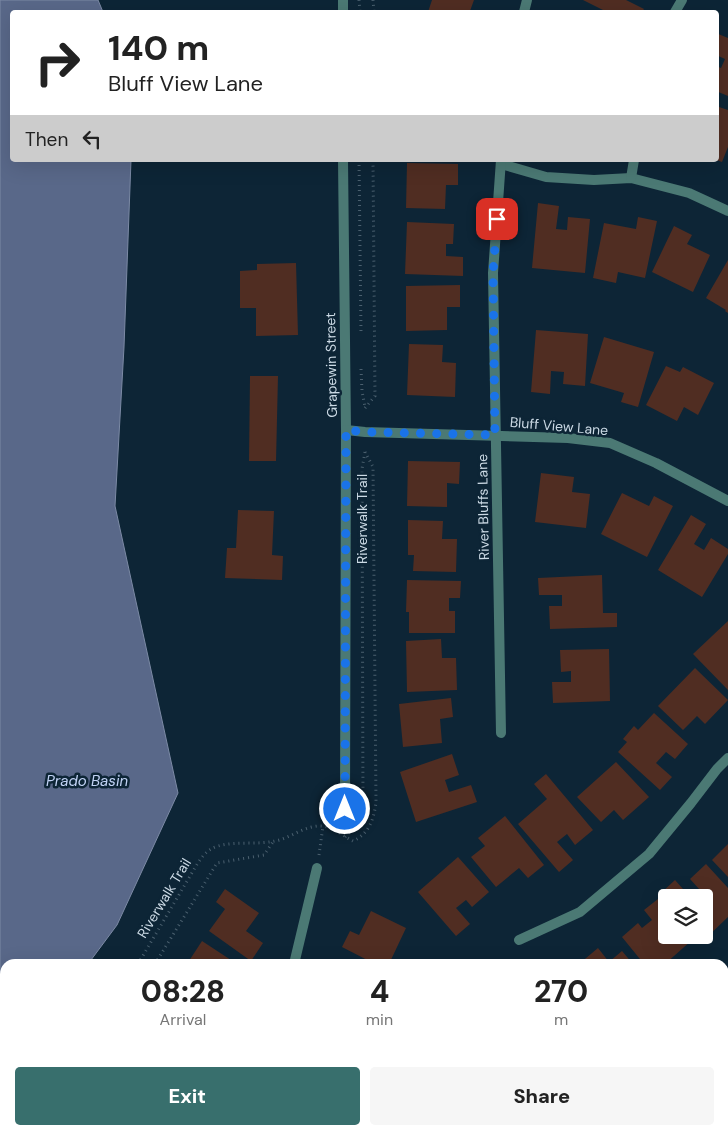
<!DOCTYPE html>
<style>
:root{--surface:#fff;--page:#f6f6f6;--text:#222;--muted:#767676;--accent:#386f6d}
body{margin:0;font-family:"DM Sans",sans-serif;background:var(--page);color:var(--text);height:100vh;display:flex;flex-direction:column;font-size:19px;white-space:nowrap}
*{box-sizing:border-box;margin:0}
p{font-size:16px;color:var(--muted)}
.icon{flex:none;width:28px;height:28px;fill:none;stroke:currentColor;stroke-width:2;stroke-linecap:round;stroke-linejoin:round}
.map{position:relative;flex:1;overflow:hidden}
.side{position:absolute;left:0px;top:959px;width:729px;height:176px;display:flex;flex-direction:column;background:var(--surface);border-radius:15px 15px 0 0;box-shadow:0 5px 20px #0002}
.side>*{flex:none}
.top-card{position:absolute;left:10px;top:10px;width:709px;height:152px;border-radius:5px;box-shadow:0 5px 20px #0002;background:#fff;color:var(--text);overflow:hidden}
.controls{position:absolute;left:658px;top:889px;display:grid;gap:10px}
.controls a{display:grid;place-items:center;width:55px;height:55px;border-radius:5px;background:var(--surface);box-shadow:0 5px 20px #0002;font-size:25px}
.pin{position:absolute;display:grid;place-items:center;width:42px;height:42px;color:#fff;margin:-21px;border-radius:10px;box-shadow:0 2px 8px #0006}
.me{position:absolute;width:55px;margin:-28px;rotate:0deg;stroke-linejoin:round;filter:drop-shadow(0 0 4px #0008)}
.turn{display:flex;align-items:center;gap:18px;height:105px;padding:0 15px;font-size:22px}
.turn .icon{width:65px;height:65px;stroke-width:2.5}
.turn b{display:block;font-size:35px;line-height:42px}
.then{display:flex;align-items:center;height:48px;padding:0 15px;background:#0003;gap:10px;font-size:19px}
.eta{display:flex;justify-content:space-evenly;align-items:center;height:85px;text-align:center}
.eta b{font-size:30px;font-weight:800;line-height:35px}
.primary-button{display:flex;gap:10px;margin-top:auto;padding:10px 15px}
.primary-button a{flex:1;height:58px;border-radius:5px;background:var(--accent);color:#fff;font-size:20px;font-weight:800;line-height:58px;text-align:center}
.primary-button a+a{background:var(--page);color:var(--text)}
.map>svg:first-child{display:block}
.water{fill:#596889;stroke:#7c8aa5}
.building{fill:#502d22}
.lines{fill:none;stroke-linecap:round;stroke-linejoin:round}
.path{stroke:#4b606f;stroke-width:3;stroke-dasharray:1 4;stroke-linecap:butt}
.minor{stroke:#4b7974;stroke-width:10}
.route{stroke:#1a73e8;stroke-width:9;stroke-dasharray:0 16.2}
.labels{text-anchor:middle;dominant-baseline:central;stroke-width:5;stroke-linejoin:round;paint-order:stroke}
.street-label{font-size:14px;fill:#ccdae5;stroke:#0d2536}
.water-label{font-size:15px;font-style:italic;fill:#c2d3f5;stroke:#0d2536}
</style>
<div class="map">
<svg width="728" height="1134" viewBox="0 0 728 1134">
<rect width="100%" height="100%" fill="#0d2536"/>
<!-- water -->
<polygon class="water" points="0,0 98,0 103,12 12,12 12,160 131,160 124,347 115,506 178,793 117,925 88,964 5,964 5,1077 0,1084"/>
<!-- building -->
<g class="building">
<polygon points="432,0 474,0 470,11 474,12 428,12"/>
<polygon points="583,0 626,0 644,9 642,12 607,12"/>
<polygon points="716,33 728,38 728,96 716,91 716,66 721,68 725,59 716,55"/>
<polygon points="716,106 728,110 728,147 722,162 716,160"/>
<polygon points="407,163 458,164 458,185 446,185 445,209 406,208"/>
<polygon points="538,203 559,206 556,229 567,230 568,217 590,219 585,273 532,268"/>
<polygon points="638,217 657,221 645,278 618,272 616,283 593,278 604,223 636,229"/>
<polygon points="407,222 454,224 453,244 446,244 446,256 463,257 463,276 405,274"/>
<polygon points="674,226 692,235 687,244 710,255 693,292 652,272"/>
<polygon points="728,260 728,313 725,311 726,310 706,298"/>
<polygon points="296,263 298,335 256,336 256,308 240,308 240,271 257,270 257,264"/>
<polygon points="460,285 460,307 447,307 447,330 406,331 406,286"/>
<polygon points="536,330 588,334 585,386 563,384 564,372 551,371 550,394 531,392"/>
<polygon points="604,337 654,352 638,407 621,402 624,393 590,383"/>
<polygon points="409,344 443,345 442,362 456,363 455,397 407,395"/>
<polygon points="666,366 680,372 683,367 714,383 698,415 684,407 677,421 646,405"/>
<polygon points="250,376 278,376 276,461 249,461"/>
<polygon points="408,461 460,462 459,484 447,483 447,507 407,506"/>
<polygon points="541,473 574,477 572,492 590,494 586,528 535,522"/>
<polygon points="622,493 649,506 654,496 673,506 647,557 601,534"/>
<polygon points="238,510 274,511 272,555 283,556 282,580 225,578 227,548 236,548"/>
<polygon points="691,515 706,524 694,544 704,550 711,538 728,549 728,554 702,597 658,570"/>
<polygon points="408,520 443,521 442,539 457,539 456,572 413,571 414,555 408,555"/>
<polygon points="602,575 603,613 617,613 617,627 550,629 549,606 562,606 562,595 539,595 538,578"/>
<polygon points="407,580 461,581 460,598 449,598 449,611 455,611 455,633 409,633 409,612 406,612"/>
<polygon points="728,621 728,690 693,654"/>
<polygon points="441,639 442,658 456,658 457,690 407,692 406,641"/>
<polygon points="609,649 610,701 553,703 552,682 571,682 571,671 561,672 560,650"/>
<polygon points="695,668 728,700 705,724 697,716 683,730 658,706"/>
<polygon points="451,698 453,717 440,719 442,743 403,747 399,704"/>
<polygon points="654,713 688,744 675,759 666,752 656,763 672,777 660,790 618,752 627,742 623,739 634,726 638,730"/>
<polygon points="452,754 459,775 445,780 449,792 471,785 477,802 416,822 400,772"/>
<polygon points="616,762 649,797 623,820 614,810 601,822 577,797"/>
<polygon points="546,774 593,830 575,845 567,834 557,842 573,860 559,872 518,824 547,799 534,784"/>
<polygon points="505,816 544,865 528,878 519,868 496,887 471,857 485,846 478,838"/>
<polygon points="728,844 728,877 712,860"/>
<polygon points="458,857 489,892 472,907 466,900 456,908 470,924 456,936 418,892"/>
<polygon points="706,864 728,888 728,917 704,940 700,935 704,935 704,898 691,898 700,890 690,879"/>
<polygon points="675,880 691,898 666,898 666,899 661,893"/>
<polygon points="225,889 259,913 246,931 263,943 251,961 209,931 225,909 216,902"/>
<polygon points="658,899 666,909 666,935 688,935 692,940 665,964 644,964 622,937 638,923 642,928 652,920 644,910"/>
<polygon points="371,911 406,928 389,964 375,964 342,947 350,931 359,935"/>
<polygon points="202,941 237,964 187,964"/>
<polygon points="598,948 609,962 622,951 633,964 579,964"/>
<polygon points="728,999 728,1045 724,1040 724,1002"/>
<polygon points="80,1130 152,1130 149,1134 85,1134"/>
<polygon points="261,1130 283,1130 288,1134 258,1134"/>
<polygon points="357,1130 371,1130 376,1134 354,1134"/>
<polygon points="508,1130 572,1130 568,1134 511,1134"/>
<polygon points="626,1130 651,1130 652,1131 648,1134 629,1134"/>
</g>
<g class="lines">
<!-- path -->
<g class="path">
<polyline points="359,0 360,12"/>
<polyline points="373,0 374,12"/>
<polyline points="359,160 361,333"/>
<polyline points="361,369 362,391 365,407"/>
<polyline points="365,408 375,396 373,160"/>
<path d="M345 837C355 827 361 821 363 807L362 469 365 452"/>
<polyline points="319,855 323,826"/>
<path d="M138 964 196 866C201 858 207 849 218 846 236 841 257 845 275 841 291 838 305 825 322 826 333 827 343 836 353 841 369 834 374 819 376 802L373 467 365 452"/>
<polyline points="155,964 217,863 264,855 273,842"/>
<polyline points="3,1134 7,1130"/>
<polyline points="23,1134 27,1130"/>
</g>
<!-- minor -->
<g class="minor">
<polyline points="343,0 343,12"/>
<polyline points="524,12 527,0"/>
<polyline points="675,12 682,0"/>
<polyline points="343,160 346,430 345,809"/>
<polyline points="501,164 546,177 594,180 631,178 689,193 728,211"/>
<polyline points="631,178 634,160"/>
<polyline points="346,430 365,432 568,438 610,443 656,463 728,501"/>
<polyline points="501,733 493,273 501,160"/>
<polyline points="519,940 580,912 649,854 691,803 717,769 728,758"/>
<polyline points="294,964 317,868"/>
<polyline points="724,1121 728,1118"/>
<polyline points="438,1131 441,1134"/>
<polyline points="203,1134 207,1130"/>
</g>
</g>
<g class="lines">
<!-- route -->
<polyline class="route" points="345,809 346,430 365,432 495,435 493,273 497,219"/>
</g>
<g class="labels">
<!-- street labels -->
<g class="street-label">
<text transform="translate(331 365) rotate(-91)">Grapewin Street</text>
<text transform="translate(559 426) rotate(5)">Bluff View Lane</text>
<text transform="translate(483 507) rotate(-91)">River Bluffs Lane</text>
<text transform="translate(362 519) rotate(-90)">Riverwalk Trail</text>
<text transform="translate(164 898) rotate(-59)">Riverwalk Trail</text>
</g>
<!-- water labels -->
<g class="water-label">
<text x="87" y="781">Prado Basin</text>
</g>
</g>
</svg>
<div class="controls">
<a><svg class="icon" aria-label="layers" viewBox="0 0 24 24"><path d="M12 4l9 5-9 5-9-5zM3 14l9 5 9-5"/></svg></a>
</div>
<div class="pin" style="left:497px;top:219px;background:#d93025"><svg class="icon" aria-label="arrive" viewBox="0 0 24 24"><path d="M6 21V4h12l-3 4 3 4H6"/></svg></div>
<svg class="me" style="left:345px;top:809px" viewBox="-20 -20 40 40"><circle r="17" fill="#1a73e8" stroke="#fff" stroke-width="3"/><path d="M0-11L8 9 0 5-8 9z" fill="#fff"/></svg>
<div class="top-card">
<div class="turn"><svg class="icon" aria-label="right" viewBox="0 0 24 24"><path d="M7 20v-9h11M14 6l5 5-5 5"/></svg><div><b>140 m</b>Bluff View Lane</div></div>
<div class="then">Then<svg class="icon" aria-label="left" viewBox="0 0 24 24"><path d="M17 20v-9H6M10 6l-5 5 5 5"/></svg></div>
</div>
<section class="side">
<div class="eta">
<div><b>08:28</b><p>Arrival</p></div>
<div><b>4</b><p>min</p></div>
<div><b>270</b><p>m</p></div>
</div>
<div class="primary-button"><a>Exit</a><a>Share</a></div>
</section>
</div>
